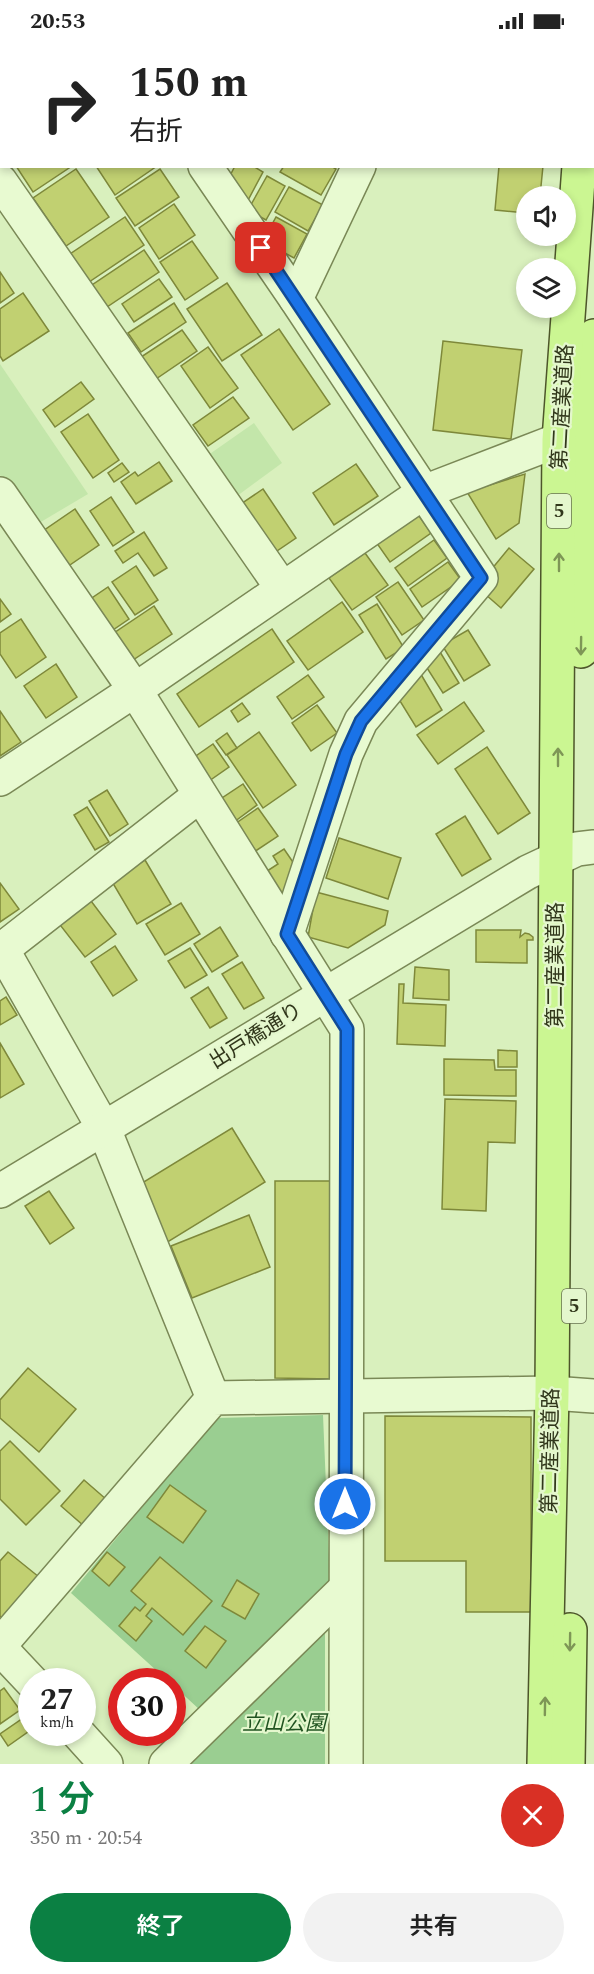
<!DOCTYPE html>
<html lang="ja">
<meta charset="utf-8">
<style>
:root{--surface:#fff;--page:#f2f2f2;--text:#222;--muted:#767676;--accent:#0b8043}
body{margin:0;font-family:Spectral,"Noto Sans JP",serif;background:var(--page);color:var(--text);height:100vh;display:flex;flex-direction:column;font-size:22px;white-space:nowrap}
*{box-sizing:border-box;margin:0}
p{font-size:20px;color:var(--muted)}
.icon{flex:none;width:33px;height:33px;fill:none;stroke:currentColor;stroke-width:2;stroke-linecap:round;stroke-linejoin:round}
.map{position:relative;height:1722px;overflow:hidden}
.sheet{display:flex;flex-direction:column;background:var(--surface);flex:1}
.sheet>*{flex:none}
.guide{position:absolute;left:0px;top:0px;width:594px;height:126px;box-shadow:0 3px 9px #0003;background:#fff;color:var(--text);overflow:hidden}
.controls{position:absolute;left:516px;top:144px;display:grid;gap:12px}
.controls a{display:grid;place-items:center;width:60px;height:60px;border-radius:50%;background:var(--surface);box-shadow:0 3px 9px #0003;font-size:30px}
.speed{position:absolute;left:18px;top:1626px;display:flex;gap:12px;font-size:30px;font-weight:700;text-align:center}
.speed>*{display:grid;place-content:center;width:78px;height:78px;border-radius:50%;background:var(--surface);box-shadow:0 3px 9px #0003;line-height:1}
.speed small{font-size:15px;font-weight:400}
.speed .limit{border:9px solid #d22;background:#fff;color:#111}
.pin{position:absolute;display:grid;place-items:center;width:51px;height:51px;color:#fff;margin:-26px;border-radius:12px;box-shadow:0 3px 9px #0006}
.me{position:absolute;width:66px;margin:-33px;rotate:0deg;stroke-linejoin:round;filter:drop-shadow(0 0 4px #0008)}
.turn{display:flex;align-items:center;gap:21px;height:126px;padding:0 30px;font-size:27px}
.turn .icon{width:78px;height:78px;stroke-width:2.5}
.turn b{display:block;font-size:42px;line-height:51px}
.round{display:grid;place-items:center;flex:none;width:63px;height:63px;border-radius:32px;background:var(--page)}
.headline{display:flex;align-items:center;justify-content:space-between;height:102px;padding:0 30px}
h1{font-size:36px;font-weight:600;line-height:45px;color:var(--accent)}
.cta{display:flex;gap:12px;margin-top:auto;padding:12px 30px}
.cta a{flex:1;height:69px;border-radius:36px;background:var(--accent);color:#fff;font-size:24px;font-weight:600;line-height:69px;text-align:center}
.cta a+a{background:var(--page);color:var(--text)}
.status{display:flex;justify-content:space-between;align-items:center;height:42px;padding:0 30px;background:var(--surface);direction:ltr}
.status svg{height:16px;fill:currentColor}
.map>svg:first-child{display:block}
.farmland{fill:#c3e6aa}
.green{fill:#9ace91}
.building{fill:#c1d071;stroke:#7e883a;stroke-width:1.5}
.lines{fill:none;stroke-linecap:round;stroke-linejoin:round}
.minor-casing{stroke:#7a8856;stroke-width:36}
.major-casing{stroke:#4d552a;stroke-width:36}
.minor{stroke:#e8fad1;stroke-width:33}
.major{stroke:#cbf692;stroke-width:33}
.oneway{stroke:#7e9656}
.route-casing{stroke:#114b97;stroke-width:15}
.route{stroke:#1a73e8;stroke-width:10}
.labels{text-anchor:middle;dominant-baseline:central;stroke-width:4.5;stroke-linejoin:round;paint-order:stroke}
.shield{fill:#e4f7cd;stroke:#677150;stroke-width:1.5}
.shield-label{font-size:20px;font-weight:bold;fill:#31371b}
.street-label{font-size:21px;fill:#31371b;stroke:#e4f7cd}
.park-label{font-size:21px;font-style:italic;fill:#215421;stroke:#e4f7cd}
</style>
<div class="status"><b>20:53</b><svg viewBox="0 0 49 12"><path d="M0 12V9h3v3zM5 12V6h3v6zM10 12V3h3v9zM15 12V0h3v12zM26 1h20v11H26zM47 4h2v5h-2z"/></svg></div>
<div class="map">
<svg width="594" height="1722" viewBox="0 0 594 1722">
<rect width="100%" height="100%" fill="#d9f0bd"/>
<!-- farmland -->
<g class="farmland">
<polygon points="0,322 88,452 34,484 0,433"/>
<polygon points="254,381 282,421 233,457 204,416"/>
</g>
<!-- green -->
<g class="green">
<polygon points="323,1373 330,1539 201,1669 173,1643 172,1640 168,1639 71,1551 216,1376"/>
<polygon points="325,1584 325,1722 186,1722"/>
</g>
<!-- building -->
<g class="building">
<polygon points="448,0 501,0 504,2 447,2"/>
<polygon points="2,44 2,82 0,83 0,45"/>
<polygon points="16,124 72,124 33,150"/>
<polygon points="96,124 157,124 115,153"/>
<polygon points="235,124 253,124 263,130 246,162 222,149"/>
<polygon points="284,124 331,124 336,127 321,153 280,130"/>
<polygon points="499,124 543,124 540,154 526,154 526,171 495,168"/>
<polygon points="76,127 109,175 66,204 33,156"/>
<polygon points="160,127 179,155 135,184 116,156"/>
<polygon points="267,134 285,144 266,178 248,168"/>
<polygon points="289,145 323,163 308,189 275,170"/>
<polygon points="174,162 195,193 159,217 139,186"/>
<polygon points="125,175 144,203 89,240 70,212"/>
<polygon points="276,175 307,192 294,216 263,199"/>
<polygon points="192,199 218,236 185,258 160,220"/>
<polygon points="144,208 159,230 104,267 89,245"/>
<polygon points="0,230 14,251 0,261"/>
<polygon points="159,237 172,255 134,280 122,262"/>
<polygon points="227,241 262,293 222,319 187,267"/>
<polygon points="23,251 49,289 3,319 0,314 0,267"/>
<polygon points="174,261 186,280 141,310 128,291"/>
<polygon points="279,287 330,362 293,388 241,313"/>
<polygon points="182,288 197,309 153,339 138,317"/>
<polygon points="443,299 522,308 511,397 433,388"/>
<polygon points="208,305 238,346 210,366 181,324"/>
<polygon points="81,340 94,357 55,385 43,368"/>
<polygon points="233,355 249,376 208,404 193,383"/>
<polygon points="88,372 119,418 93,436 61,390"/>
<polygon points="159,420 172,439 136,462 121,440 135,430 138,434"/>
<polygon points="122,421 129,430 114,440 108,431"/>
<polygon points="356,422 378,454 334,483 313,451"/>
<polygon points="525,432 519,481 496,497 467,450"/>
<polygon points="263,447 296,496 271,513 238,464"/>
<polygon points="111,455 134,490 113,504 90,469"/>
<polygon points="75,467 99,503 64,527 40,491"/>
<polygon points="417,471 431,491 390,520 376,500"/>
<polygon points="144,490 167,526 154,534 138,511 123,521 115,509"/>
<polygon points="434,498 447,516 408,544 395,526"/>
<polygon points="509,506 534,527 501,566 477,545"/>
<polygon points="365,511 388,543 352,568 329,536"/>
<polygon points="448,520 461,538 422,565 410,547"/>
<polygon points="136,524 158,558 135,573 112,540"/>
<polygon points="398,540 424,578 402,593 376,555"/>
<polygon points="108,545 129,577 107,592 86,560"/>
<polygon points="0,557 11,572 0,580"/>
<polygon points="342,560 363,590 308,628 287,599"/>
<polygon points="377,562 404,606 386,617 359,573"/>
<polygon points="154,564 172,592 127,622 108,595"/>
<polygon points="21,577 46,615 16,636 0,612 0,591"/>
<polygon points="272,587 294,620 199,685 177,652"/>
<polygon points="468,588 490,623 464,639 442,603"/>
<polygon points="437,605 459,641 443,651 420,615"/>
<polygon points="56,622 77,655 46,676 24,644"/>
<polygon points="419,629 442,668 416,685 392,646"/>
<polygon points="308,633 324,655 292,677 277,655"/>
<polygon points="464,660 484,689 438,722 417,693"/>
<polygon points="242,661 250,672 238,680 231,669"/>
<polygon points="317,663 337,691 311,709 292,681"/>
<polygon points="0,669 21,700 0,714"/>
<polygon points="259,690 296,743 263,766 227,713"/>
<polygon points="227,691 237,706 226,713 216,699"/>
<polygon points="213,702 229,725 209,739 193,716"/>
<polygon points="487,705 530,771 498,792 455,727"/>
<polygon points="243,742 257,763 234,780 219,758"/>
<polygon points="107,748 128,782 110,794 89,759"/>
<polygon points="87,765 109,800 95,808 74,773"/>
<polygon points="258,766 278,794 251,812 232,784"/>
<polygon points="465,774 491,817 462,834 436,792"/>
<polygon points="339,796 401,816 388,857 326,836"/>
<polygon points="284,807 301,832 282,857 264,831 278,822 273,814"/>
<polygon points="145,818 171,862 137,882 111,838"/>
<polygon points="0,841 19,867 0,880"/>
<polygon points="316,850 388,869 385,883 348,906 308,895"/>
<polygon points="88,855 116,892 85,915 57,879"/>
<polygon points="181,861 200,892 165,913 146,882"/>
<polygon points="220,885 238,914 212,930 194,902"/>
<polygon points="476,888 521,888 520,895 525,891 529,892 533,895 533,898 527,898 527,921 476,920"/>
<polygon points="115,904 137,938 113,954 91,920"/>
<polygon points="190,906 207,933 185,946 168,919"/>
<polygon points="242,920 264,956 244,967 222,932"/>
<polygon points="415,925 449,928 449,958 413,956"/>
<polygon points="399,942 404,942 403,961 446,963 445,1004 397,1002"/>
<polygon points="208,945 227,976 210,986 191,956"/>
<polygon points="6,955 17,973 0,983 0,959"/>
<polygon points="0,1001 24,1042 0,1056"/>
<polygon points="498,1008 517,1009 517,1025 498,1025"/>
<polygon points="444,1017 494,1018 495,1028 516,1028 516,1054 444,1053"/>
<polygon points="445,1057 516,1059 515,1101 488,1100 486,1169 442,1167"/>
<polygon points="232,1086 265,1140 166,1201 142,1141"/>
<polygon points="275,1139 331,1139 332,1337 275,1336"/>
<polygon points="49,1149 74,1186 50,1202 25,1164"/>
<polygon points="249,1173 270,1225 192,1256 171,1204"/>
<polygon points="28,1326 76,1367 39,1410 0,1376 0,1358"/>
<polygon points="385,1374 531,1375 531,1570 466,1570 466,1519 385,1519"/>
<polygon points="10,1399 60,1449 26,1483 0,1457 0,1409"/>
<polygon points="84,1438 107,1458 84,1484 61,1464"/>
<polygon points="170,1443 206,1469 183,1501 147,1475"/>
<polygon points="8,1510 39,1535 4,1577 0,1574 0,1519"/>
<polygon points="107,1510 125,1525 109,1544 92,1529"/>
<polygon points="160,1515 212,1559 183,1593 152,1566 146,1574 152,1579 136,1599 119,1584 135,1565 140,1569 146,1562 131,1549"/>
<polygon points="237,1538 259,1552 245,1577 222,1564"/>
<polygon points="205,1584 226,1599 206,1626 185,1609"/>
<polygon points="4,1646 20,1668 0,1682 0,1649"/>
<polygon points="32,1670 32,1687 8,1704 0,1692"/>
</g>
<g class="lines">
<!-- minor casing -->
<g class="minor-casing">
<g id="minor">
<polyline points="119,0 120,2"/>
<polyline points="0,2 1,0"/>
<polyline points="277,2 277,0"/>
<polyline points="417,2 418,0"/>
<polyline points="205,124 296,257 481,536 361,679 346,712 287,892"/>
<polyline points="0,139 282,546"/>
<polyline points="296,257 359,124"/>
<polyline points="0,452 135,648 347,987 346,1722"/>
<polyline points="0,737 135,648 424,450 559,398 577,380"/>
<polyline points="2,907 104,1087 213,1356"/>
<polyline points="0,909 200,753"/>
<polyline points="0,1149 528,830 577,807 594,805"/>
<polyline points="0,1603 213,1356 552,1351 594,1354"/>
<polyline points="0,1606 32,1640"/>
<polyline points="77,1690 106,1722"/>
<polyline points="166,1722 345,1547"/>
</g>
</g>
<!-- major casing -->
<g class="major-casing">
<g id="major">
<polyline points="588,2 588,0"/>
<polyline points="581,609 584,439 594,294"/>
<polyline points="544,1722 552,1351 559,398 579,124"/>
<polyline points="568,1722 570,1588"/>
</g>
</g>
<!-- minor -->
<use href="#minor" class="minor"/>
<!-- major -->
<use href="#major" class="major"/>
</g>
<!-- one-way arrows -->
<defs><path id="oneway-shaft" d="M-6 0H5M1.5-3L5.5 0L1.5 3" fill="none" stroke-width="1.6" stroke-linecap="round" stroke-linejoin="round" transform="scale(1.5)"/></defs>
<g class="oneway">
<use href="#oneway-shaft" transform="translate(559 520) rotate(-90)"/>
<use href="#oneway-shaft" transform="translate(581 604) rotate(91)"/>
<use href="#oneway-shaft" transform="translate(558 715) rotate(-90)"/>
<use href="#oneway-shaft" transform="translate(570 1600) rotate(91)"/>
<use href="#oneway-shaft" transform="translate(545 1664) rotate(-89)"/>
</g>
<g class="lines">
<!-- route casing -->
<g class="route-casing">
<polyline id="route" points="261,206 481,536 361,679 346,712 287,892 347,987 345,1462"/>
</g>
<!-- route -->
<use href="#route" class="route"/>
</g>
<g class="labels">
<!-- shield labels -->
<g class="shield">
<rect x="547" y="452" width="24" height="34" rx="4.5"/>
<rect x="562" y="1247" width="24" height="34" rx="4.5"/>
</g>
<g class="shield-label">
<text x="559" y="469">5</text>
<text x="574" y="1264">5</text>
</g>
<!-- street labels -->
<g class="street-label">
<text transform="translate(563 365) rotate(-87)">第二産業道路</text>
<text transform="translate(556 923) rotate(-90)">第二産業道路</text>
<text transform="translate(256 994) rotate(-32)">出戸橋通り</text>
<text transform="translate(551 1409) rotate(-89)">第二産業道路</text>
</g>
<!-- park labels -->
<g class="park-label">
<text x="284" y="1682">立山公園</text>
</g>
</g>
</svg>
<div class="controls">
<a><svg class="icon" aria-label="sound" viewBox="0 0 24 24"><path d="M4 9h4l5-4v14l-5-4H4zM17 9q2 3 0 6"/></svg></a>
<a><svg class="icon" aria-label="layers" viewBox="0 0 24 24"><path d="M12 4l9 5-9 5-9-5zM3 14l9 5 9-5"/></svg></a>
</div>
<div class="speed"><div>27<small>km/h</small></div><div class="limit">30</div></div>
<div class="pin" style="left:261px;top:206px;background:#d93025"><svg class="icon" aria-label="arrive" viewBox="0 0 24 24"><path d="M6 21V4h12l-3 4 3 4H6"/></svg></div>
<svg class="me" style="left:345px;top:1462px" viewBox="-20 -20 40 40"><circle r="17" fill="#1a73e8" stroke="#fff" stroke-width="3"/><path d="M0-11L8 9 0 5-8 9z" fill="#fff"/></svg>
<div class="guide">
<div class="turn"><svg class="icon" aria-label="right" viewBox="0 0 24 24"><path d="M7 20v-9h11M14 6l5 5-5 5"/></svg><div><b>150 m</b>右折</div></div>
</div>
</div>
<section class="sheet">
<div class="headline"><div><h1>1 分</h1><p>350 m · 20:54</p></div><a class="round" style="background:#d93025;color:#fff"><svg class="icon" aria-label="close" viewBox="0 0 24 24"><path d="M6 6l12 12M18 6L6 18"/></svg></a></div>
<div class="cta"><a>終了</a><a>共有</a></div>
</section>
